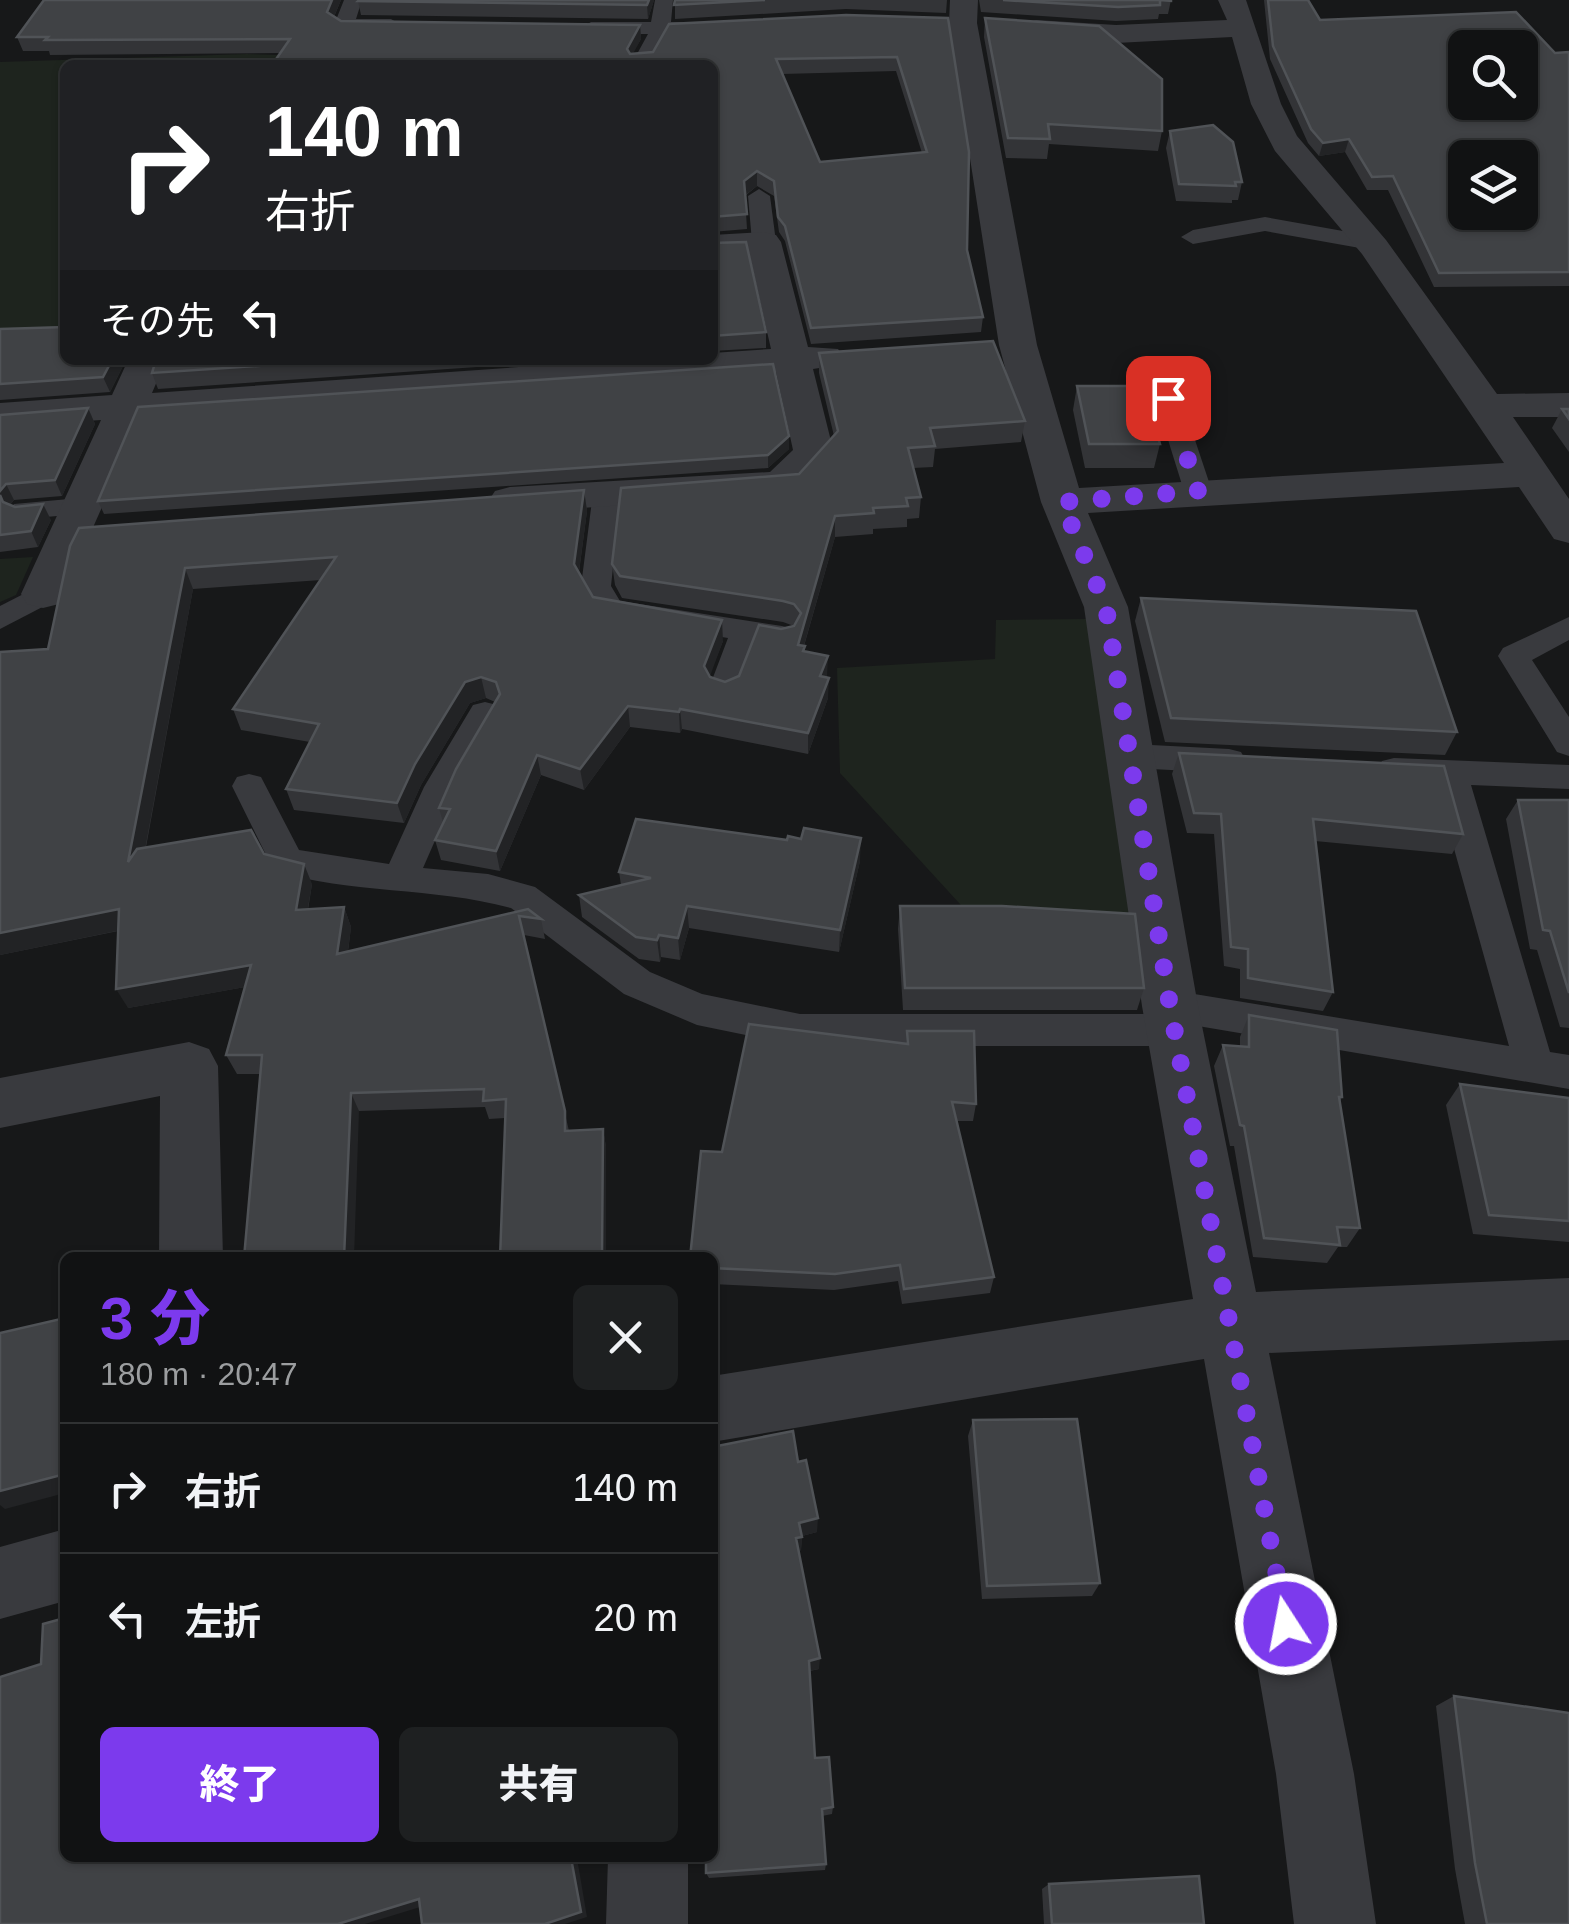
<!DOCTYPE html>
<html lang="ja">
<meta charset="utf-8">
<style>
:root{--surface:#111213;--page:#1e2021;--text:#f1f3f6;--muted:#9c9ea0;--line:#303233;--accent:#7c3aed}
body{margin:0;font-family:Arial,"Noto Sans JP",sans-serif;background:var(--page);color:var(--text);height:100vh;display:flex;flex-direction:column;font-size:38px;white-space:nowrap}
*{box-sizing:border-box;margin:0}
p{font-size:32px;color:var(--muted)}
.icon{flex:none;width:55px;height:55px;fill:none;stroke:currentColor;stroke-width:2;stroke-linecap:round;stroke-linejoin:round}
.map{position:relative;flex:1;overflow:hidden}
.drawer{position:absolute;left:60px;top:1252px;width:658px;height:610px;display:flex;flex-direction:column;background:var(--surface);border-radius:15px;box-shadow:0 2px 8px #0004,0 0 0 2px var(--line)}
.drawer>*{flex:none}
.guide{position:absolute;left:60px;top:60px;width:658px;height:305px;border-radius:15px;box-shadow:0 2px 8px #0004,0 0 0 2px var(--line);background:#202124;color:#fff;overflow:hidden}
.fabs{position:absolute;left:1448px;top:30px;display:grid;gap:20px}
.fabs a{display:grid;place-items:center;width:90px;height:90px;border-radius:15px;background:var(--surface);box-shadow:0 2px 8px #0004,0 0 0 2px var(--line);font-size:50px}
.pin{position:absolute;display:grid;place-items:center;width:85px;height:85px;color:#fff;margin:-42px;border-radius:20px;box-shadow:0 5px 15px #0006}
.me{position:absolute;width:110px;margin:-55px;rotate:349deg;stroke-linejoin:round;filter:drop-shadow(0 0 8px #0008)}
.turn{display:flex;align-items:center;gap:35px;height:210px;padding:0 40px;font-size:45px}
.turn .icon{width:130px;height:130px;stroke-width:2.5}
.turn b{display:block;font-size:70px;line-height:85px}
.then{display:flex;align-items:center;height:95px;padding:0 40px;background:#0003;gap:20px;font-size:38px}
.round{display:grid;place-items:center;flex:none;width:105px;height:105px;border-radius:15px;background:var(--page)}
.head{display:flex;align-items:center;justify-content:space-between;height:170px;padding:0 40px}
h1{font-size:60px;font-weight:800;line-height:75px;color:var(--accent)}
.button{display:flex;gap:20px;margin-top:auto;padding:20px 40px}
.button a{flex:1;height:115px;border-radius:15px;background:var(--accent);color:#fff;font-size:40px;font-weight:800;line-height:115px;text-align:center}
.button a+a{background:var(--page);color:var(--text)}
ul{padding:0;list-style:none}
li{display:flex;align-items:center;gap:30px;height:130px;padding:0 40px;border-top:2px solid var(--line)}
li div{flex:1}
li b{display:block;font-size:38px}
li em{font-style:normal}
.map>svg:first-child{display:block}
.green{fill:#1e241e}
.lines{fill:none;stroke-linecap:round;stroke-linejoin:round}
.service{fill:#393a3e;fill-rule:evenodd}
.minor{fill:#393a3e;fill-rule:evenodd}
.wall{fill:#333437;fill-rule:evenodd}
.shaded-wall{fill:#222325}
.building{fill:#404245;stroke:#505357;stroke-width:2.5;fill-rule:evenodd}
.route{stroke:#7c3aed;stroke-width:18;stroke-dasharray:0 32.4}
</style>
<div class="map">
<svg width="1569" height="1924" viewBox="0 0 1569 1924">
<rect width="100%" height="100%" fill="#171819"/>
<!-- green -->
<g class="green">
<polygon points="247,54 278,55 275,62 313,65 65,65 65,330 0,332 0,62"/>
<polygon points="33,557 16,595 0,602 0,559"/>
<polygon points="1087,619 1139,912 970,915 840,773 837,668 995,659 996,620"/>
</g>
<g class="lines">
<!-- service -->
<g class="service">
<polygon points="344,0 362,0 356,19 391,19 401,25 391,31 337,29 334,25"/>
<polygon points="655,0 673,0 671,22 716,22 726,28 716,34 667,34 651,65 631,65 648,34 591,34 581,28 591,22 651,22"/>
<polygon points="759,189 770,196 776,242 764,249 752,242 748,196"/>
<polygon points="1265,217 1371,236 1383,243 1371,250 1265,231 1193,244 1181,237 1193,230"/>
<polygon points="1168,390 1181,398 1212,491 1208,497 1188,497 1184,491 1155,398"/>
<polygon points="607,484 617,487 621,493 611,586 620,601 782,626 793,629 798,636 793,643 782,646 757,642 736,696 725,699 714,696 709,688 728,638 610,619 599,616 581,586 593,493 597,487"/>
<polygon points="80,498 90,501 94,507 90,513 24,519 14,516 10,510 14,504"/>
<polygon points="43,584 54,587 58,594 54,601 0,629 0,606"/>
<polygon points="1569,617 1569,640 1532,660 1569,717 1569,756 1557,752 1498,656 1503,648"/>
<path d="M485 702 497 705 501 713 458 788 423 868 488 874 535 887 650 972 702 994 800 1014H1155L1151 1006 1156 995 1170 990 1509 1046 1436 784 1382 779 1377 770 1382 761 1394 758 1569 765V789L1471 785 1550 1052 1569 1055V1089L1192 1025 1194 1030 1189 1041 1175 1046H800L697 1025 624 994 511 908C434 887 351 894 274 871L232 786 237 777 249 774 261 777 299 850 389 864 424 787 473 705Z"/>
<polygon points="1132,744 1229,749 1241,752 1246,761 1241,770 1229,773 1132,768 1120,764 1115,756 1120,748"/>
</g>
<!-- minor -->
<g class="minor">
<polygon points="950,0 978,0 977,23 1037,345 1079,488 1504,463 1362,254 1275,151 1251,104 1232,37 1116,43 1026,35 1022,29 1026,23 1036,20 1116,25 1227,20 1218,0 1246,0 1281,104 1297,136 1386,240 1497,394 1569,393 1569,417 1513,417 1569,499 1569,543 1554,539 1519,487 1088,513 1128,607 1198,1006 1256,1292 1569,1278 1569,1340 1269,1353 1354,1774 1376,1924 1294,1924 1276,1774 1204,1359 712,1442 712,1376 1193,1299 1142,1006 1084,607 1041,502 999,345 949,23"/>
<polygon points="764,232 776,235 781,242 808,347 838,349 844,357 838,365 813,369 834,453 796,493 510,513 495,509 489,500 495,491 510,487 770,472 793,450 776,372 142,417 59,604 43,608 27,604 21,594 101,420 0,427 0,403 112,395 128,360 166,360 152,393 619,360 712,360 712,353 771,349 749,253 712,255 712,235"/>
<polygon points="189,1042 209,1049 218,1066 223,1258 159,1258 160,1096 0,1128 0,1078"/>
<polygon points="65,1529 65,1601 0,1619 0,1547"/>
<polygon points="608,1858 688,1858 688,1924 606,1924"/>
</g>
</g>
<!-- wall -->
<g class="wall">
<path d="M44 0H341L334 17 341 21 640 25 641 39 632 54 948 18 967 250 983 317 981 332 811 344 785 241 779 232 774 196 757 186 745 196 747 229 712 232V65L281 53 50 55 49 51H23L17 37ZM896 71 922 153 820 162 782 74Z"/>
<polygon points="654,0 648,19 361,15 358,1"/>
<polygon points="675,0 947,0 946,13 846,9 675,19"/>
<polygon points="979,0 1171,0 1168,14 1159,14 1158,19 1116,21 981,12"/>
<polygon points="1264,0 1308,0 1320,20 1555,53 1569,52 1569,286 1434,287 1388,190 1367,190 1345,152 1319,156 1308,143 1270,59"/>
<polygon points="985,18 1162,131 1158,151 1049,144 1047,159 1006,158 984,37"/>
<polygon points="1170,131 1242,182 1238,200 1232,200 1232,203 1176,201 1166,148"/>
<polygon points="712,243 766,332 766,348 712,351"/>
<polygon points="0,329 126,360 110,392 0,400"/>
<polygon points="819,353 1025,421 1021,442 935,449 933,467 913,468 921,497 919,518 907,519 907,527 873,529 873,534 835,537 804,646 805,651 827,677 828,698 808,754 682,729 680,733 630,727 584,790 541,775 500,871 441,860 435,840 443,822 439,808 495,702 486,698 470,703 421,785 404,823 294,810 286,789 310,742 241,730 233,709 321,580 193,589 146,847 264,854 312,884 308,910 344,907 351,927 348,952 528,909 541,919 545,939 524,935 569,1131 603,1129 606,1147 606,1258 500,1258 505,1118 489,1119 485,1107 359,1111 260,1074 237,1074 226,1055 245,987 128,1008 118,931 0,955 48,649 70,546 584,490 587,511 579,572 593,597 723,641 709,676 725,682 739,676 781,629 794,626 783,622 622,598 615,585 612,564 799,474 834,436 819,373"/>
<polygon points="156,360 578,360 158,389 152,373"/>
<polygon points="1077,386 1160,444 1154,468 1085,468 1073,410"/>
<polygon points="88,408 95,424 62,496 14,500 10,505 51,520 38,547 0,552 0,415"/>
<polygon points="1562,409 1569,409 1569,452 1552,428"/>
<polygon points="789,449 768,468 104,514 98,501"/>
<polygon points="1141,598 1457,732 1445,755 1165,742 1135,621"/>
<polygon points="1179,753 1463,834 1452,854 1315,841 1333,992 1323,1011 1240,998 1240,969 1224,966 1214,834 1187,833 1172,774"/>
<polygon points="1518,800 1569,800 1569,1028 1560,1027 1537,950 1530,949 1506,819"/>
<polygon points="860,861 839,952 689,928 680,960 661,957 660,962 639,959 582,917 579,895 621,885 619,872"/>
<polygon points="900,906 1144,988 1137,1010 903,1010 898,929"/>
<polygon points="1249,1015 1342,1097 1340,1102 1360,1228 1347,1247 1338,1247 1327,1263 1253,1257 1234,1146 1230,1146 1214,1066 1223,1045 1240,1046 1240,1037"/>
<polygon points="907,1031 976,1104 973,1121 956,1121 994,1277 990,1293 902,1304 898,1281 834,1290 712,1284 712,1258 722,1152 906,1044"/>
<polygon points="1460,1084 1569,1098 1569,1242 1473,1234 1446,1105"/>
<polygon points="973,1420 1100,1583 1092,1596 982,1599 968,1436"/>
<polygon points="798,1462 817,1532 802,1536 801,1550 799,1551 819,1669 810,1671 815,1758 833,1807 832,1814 822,1816 826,1864 825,1870 709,1878 706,1873"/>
<polygon points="1454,1696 1569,1924 1465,1924 1455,1869 1436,1706"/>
<polygon points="1049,1884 1204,1924 1044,1924 1042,1889"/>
</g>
<!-- shaded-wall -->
<g class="shaded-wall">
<polygon points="332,0 341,0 330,26 327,12"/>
<polygon points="649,0 654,0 648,19 647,5"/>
<polygon points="640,25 641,39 628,63 627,49"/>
<polygon points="1349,139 1345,152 1319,156 1323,143"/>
<polygon points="757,171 757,186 744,196 744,181"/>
<polygon points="112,360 126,360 110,392 103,377"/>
<polygon points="88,408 95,424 62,496 55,480"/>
<polygon points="789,436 789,449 768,468 768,455"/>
<polygon points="6,484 14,500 7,508 11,518 0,495 0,491"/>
<polygon points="584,490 587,511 577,586 574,564"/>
<polygon points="43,504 51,520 38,547 31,531"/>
<polygon points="835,516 835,537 798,666 798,645"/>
<polygon points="185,568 193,589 139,882 128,862"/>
<polygon points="722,620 723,641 706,687 704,666"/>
<polygon points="828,656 827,677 820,676"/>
<polygon points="481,677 486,698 470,703 421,785 404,823 397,803 415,764 465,682"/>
<polygon points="829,678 828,698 808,754 808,733"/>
<polygon points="628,706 630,727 584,790 580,769"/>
<polygon points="680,709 682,729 680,733 679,712"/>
<polygon points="537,755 541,775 500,871 496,851"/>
<polygon points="861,838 860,861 839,952 840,930"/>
<polygon points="304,864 312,884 304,930 296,910"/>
<polygon points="687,906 689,928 680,960 678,938"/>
<polygon points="344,907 351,927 345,974 337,954"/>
<polygon points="119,909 131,928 0,955 0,933"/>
<polygon points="659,935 661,957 660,962 657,940"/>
<polygon points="251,965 261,984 128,1008 116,989"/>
<polygon points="351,1093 359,1111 354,1258 344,1258"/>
<polygon points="603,1129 606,1147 606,1258 602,1258"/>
<polygon points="65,1474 65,1493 5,1509 0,1505 0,1491"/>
<polygon points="818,1518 817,1532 798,1537 799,1523"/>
<polygon points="802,1537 801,1550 796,1552 796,1538"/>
<polygon points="820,1658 819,1669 808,1671 809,1661"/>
<polygon points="571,1858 577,1858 587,1917 565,1924 545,1924"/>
<polygon points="419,1899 430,1904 365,1924 338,1924"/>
</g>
<!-- building -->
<g class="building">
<path d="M44 0H332L327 12 341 21 640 25 627 49 630 54 653 52 669 24 846 15 948 18 969 152 967 250 983 317 811 328 785 226 778 217 774 181 757 171 744 181 747 214 712 217V65H272L290 39 45 40 48 37H17ZM897 57 927 152 820 162 776 59Z"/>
<polygon points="359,0 649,0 647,5 358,1"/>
<polygon points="675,0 765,0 674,5"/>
<polygon points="1003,0 1171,0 1171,1 1160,0 1160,5 1118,7"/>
<path d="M1268 0H1308L1320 20 1516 12 1555 53 1569 52V272L1439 273 1393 176 1372 177 1349 139 1323 143 1311 129 1273 46ZM1465 48H1520V102H1465ZM1465 158H1520V212H1465Z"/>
<polygon points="985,18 1099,26 1162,79 1162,131 1048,124 1050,139 1008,138"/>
<polygon points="1213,125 1233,142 1242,182 1235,182 1236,186 1179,184 1170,131"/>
<polygon points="746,242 766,332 712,336 712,243"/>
<polygon points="65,327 65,360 112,360 103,377 0,384 0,329"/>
<polygon points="993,341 1025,421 930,428 935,446 908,448 921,497 906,498 908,506 873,508 874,513 835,516 798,645 805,646 803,651 828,656 820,676 829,678 808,733 680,709 679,712 628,706 580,769 537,755 496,851 435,840 450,809 439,808 456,769 500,694 496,682 481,677 465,682 415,764 397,803 286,789 319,724 233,709 336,557 185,568 128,862 137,849 251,830 264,854 304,864 296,910 344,907 337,954 528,909 541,919 519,916 565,1111 565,1131 603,1129 602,1258 500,1258 506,1099 483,1101 484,1089 351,1093 344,1258 244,1258 262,1055 226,1055 251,965 116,989 119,909 0,933 0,652 48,649 70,546 79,528 584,490 574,564 593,597 722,620 704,666 710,677 725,682 739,676 759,625 781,629 794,626 801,613 794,604 783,601 620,576 612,564 621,488 799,474 838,431 819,353"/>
<polygon points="156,360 347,360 152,373"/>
<polygon points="773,364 789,436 768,455 98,501 138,407"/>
<polygon points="1077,386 1143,386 1160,444 1089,444"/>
<polygon points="88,408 55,480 6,484 0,491 0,415"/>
<polygon points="1562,409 1569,409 1569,419"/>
<polygon points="0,495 3,502 15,507 43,504 31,531 0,535"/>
<polygon points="1141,598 1416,611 1457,732 1171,718"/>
<polygon points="1179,753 1444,766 1463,834 1313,819 1333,992 1248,978 1248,949 1231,947 1221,814 1194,813"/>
<polygon points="1518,800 1569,800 1569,993 1550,931 1543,930"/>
<polygon points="636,819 787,840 788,836 801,839 804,828 861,838 840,930 687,906 678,938 659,935 657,940 636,937 579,895 651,878 619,872"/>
<polygon points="900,906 1002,906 1135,914 1144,988 905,988"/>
<polygon points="1249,1015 1337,1030 1342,1097 1339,1097 1360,1228 1337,1227 1340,1245 1264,1238 1244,1126 1240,1125 1223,1045 1249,1047"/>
<polygon points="749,1024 908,1044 907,1031 974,1031 976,1104 952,1102 994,1277 904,1289 900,1265 835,1274 712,1268 712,1258 690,1258 701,1151 722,1152"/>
<polygon points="1460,1084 1569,1098 1569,1221 1489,1215"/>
<polygon points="65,1318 65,1474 0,1491 0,1333"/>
<polygon points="1077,1419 1100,1583 987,1586 973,1420"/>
<polygon points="793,1431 798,1462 806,1460 818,1518 799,1523 802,1537 796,1538 820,1658 809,1661 815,1758 829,1757 833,1807 822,1809 826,1864 706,1873 706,1858 712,1858 712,1447"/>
<polygon points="65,1618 65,1858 571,1858 581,1912 545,1924 422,1924 419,1899 338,1924 0,1924 0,1677 41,1664 43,1624"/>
<polygon points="1454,1696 1569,1713 1569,1924 1487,1924 1475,1863"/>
<polygon points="1199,1876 1204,1924 1052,1924 1049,1884"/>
</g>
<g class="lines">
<!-- route -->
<polyline class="route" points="1168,398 1198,491 1062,502 1106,607 1170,1006 1286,1624"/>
</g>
</svg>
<div class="fabs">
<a><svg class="icon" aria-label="search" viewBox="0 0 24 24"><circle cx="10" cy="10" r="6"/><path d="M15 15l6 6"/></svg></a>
<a><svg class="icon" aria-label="layers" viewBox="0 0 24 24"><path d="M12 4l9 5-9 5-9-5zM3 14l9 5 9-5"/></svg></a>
</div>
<div class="pin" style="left:1168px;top:398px;background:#d93025"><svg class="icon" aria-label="arrive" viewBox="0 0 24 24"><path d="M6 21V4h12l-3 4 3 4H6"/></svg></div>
<svg class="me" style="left:1286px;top:1624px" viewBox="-20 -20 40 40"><circle r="17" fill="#7c3aed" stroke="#fff" stroke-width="3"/><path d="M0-11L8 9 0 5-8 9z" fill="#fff"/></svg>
<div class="guide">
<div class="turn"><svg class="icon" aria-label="right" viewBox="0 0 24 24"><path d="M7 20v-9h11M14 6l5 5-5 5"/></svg><div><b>140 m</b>右折</div></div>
<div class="then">その先<svg class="icon" aria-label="left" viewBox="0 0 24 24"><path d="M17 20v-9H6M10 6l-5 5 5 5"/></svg></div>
</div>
<section class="drawer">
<div class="head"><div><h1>3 分</h1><p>180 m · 20:47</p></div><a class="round"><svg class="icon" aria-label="close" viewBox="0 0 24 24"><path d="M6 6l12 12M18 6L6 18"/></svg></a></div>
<ul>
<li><svg class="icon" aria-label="right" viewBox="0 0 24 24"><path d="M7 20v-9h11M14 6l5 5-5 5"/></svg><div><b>右折</b></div><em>140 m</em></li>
<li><svg class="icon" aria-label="left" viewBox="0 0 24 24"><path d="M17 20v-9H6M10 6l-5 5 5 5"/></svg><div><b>左折</b></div><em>20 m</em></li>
</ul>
<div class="button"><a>終了</a><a>共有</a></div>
</section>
</div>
